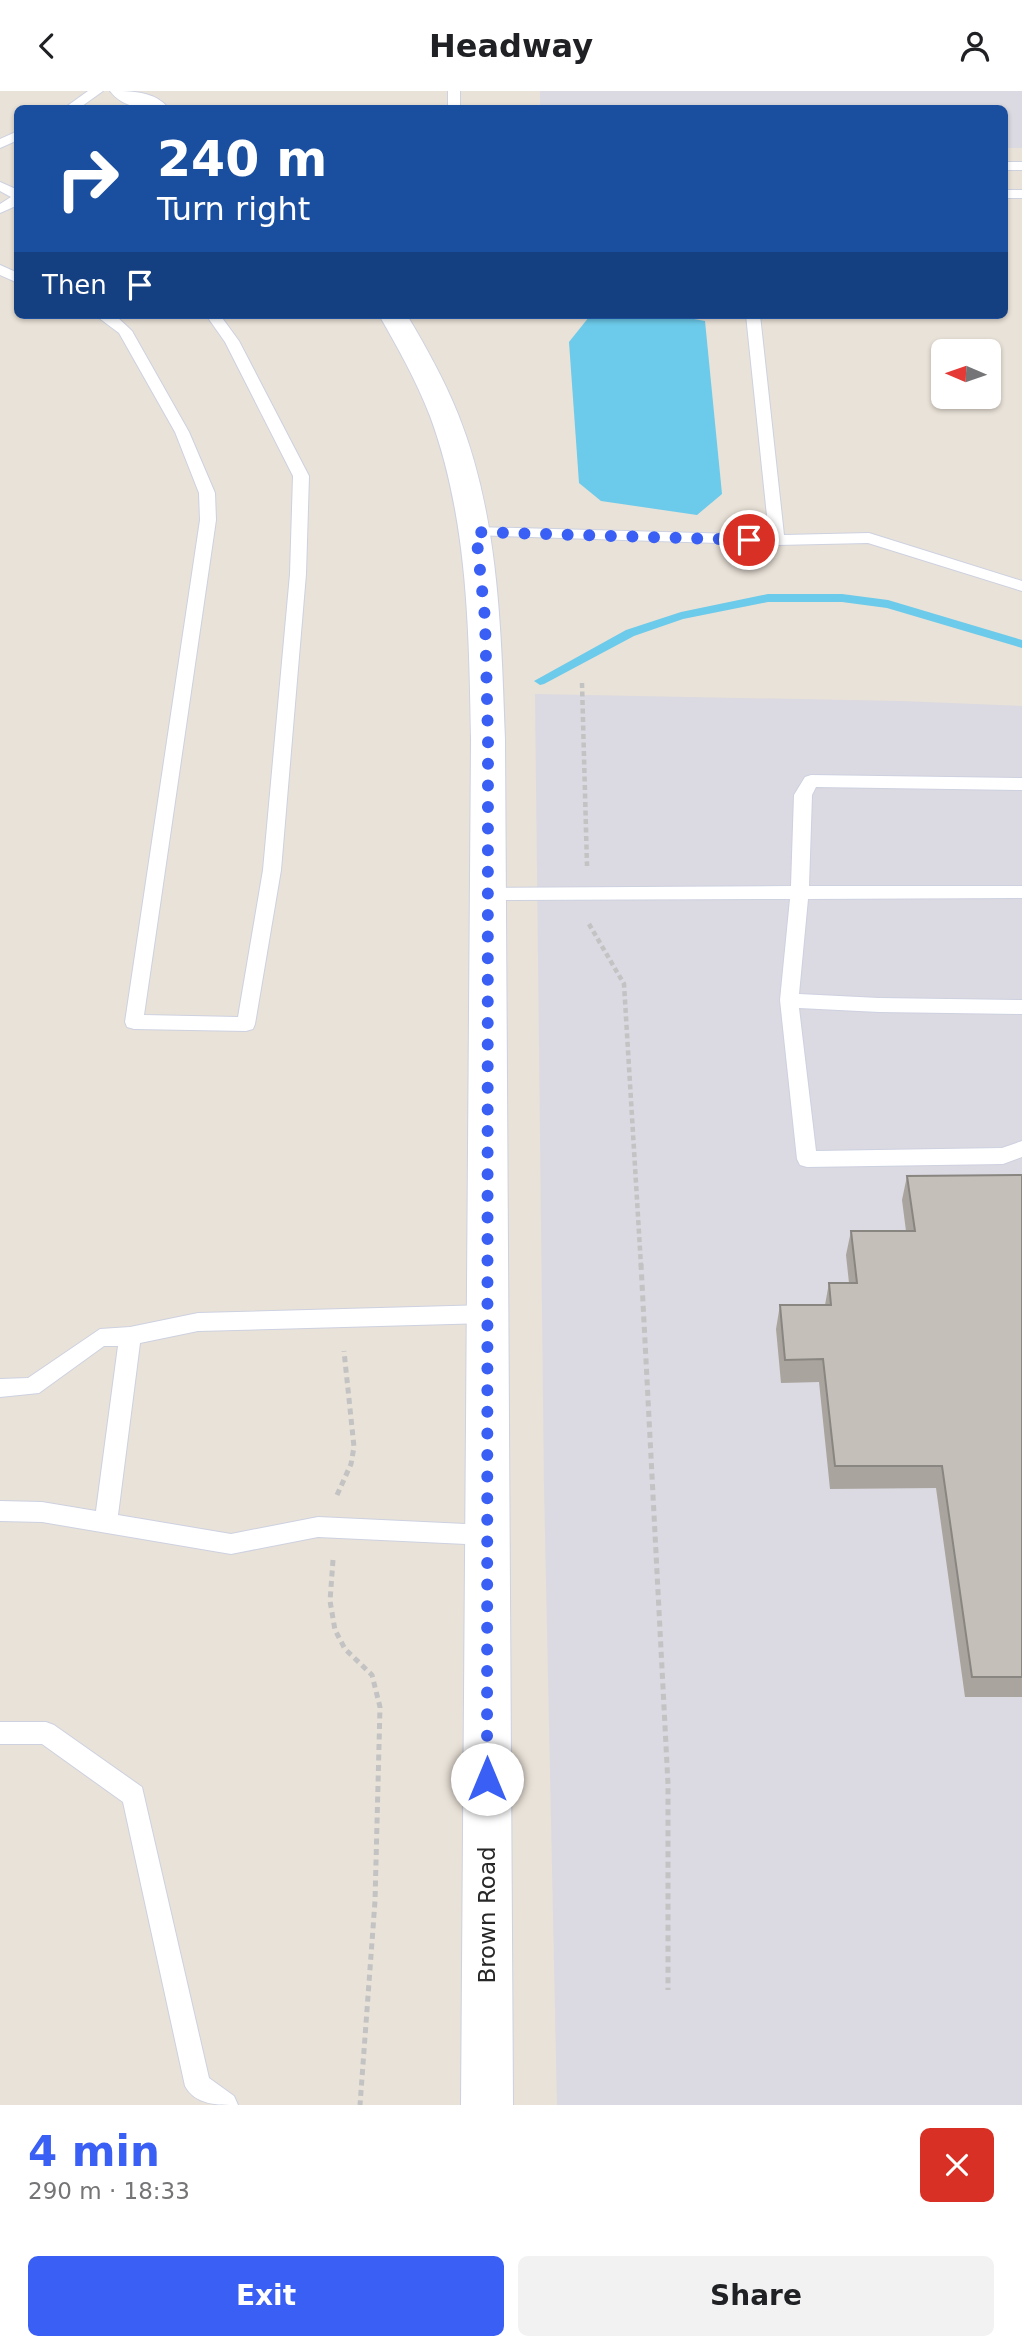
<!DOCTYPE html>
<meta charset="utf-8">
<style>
:root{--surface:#fff;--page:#f2f2f2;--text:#202124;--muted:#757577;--accent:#3a5ff5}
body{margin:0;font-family:"DejaVu Sans",sans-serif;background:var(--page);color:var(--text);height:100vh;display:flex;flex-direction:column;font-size:26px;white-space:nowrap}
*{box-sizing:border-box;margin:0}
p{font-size:23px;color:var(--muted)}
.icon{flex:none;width:38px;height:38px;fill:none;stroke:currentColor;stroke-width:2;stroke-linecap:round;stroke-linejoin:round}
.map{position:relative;height:2014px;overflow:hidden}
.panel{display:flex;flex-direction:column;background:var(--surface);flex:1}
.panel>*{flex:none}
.guide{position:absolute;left:14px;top:14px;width:994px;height:214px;border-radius:10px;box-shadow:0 2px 5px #0004;background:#1a4fa0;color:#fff;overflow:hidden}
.needle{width:46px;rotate:272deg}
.buttons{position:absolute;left:931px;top:248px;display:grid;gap:14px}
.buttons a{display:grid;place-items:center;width:70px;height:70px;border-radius:10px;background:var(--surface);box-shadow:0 2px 5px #0004;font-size:35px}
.pin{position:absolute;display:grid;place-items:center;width:60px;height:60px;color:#fff;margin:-30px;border:4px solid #fff;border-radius:50%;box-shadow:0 2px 7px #0007}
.me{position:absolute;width:77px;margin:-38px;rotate:0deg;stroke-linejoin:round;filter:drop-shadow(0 0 5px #0008)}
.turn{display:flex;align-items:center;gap:24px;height:147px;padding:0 28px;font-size:32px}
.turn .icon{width:91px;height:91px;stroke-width:2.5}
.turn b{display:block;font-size:49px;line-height:60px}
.then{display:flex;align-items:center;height:66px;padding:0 28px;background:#0003;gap:14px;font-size:26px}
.round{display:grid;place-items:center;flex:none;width:74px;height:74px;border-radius:10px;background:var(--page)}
.overview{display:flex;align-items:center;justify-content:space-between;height:119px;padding:0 28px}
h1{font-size:42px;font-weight:600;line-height:52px;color:var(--accent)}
.cta{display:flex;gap:14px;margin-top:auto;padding:14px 28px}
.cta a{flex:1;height:80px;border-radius:10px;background:var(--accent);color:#fff;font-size:28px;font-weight:600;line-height:80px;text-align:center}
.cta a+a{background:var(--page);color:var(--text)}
header{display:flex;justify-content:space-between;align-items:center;height:91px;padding:0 28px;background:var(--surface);font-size:32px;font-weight:600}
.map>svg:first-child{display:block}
.industrial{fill:#dbd9e1}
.water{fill:#6ccaea}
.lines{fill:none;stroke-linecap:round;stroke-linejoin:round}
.stream{fill:#6ccaea;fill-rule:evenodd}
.lane-casing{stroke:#cdd1e0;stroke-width:2}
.secondary-casing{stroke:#cdd1e0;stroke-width:2}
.path-far1{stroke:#c3c3c3;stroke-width:4.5;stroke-dasharray:5 3.5;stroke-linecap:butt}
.path{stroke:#c3c3c3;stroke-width:5;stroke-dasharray:6 4.5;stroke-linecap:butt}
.lane{fill:#fff;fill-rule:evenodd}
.secondary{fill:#fff;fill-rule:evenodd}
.wall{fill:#a9a49e}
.building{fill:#c4bfb8;stroke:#898681;stroke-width:2}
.route{stroke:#3a5ff5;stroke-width:12;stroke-dasharray:0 21.6}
.labels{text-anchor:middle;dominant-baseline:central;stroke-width:7;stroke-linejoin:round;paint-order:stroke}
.street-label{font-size:23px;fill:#272727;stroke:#fff}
</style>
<header><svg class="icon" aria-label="back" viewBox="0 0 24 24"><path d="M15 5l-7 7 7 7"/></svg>Headway<svg class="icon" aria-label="person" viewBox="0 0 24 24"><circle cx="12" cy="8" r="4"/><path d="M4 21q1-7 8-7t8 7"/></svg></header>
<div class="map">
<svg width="1022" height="2014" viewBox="0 0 1022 2014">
<rect width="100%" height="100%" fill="#e9e2d8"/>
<!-- industrial -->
<g class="industrial">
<polygon points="540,0 1022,0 1022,57 1005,57 1004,18 540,18"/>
<polygon points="535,603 900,610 1022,615 1022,2014 557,2014 544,1394"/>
</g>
<!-- water -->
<polygon class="water" points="672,224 705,230 722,403 697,424 601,410 579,392 569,251 589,226"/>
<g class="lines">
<!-- stream -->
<polygon class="stream" points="768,503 842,503 888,509 1022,549 1022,557 887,517 842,511 768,511 683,528 634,545 544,593 540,594 534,590 626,539 681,521"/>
<!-- lane casing -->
<g class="lane-casing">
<g id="lane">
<polygon points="88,0 103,0 78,18 63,18"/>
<rect x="448" y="0" width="12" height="18"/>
<polygon points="18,40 18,49 0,57 0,48"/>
<rect x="1004" y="71" width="18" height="8"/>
<polygon points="0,91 18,99 18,114 0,122 0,113 11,106 0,100"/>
<rect x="1004" y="99" width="18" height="8"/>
<polygon points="0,174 18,182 18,192 0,184"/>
<polygon points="95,224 115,224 132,240 189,341 215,402 216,429 144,924 238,926 263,779 290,483 293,385 225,251 206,224 220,224 239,250 309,385 306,483 281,779 255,933 253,938 246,940 134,938 127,936 125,931 200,429 199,402 175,341 119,242"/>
<polygon points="746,224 760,224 784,444 869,442 1022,490 1022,500 868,452 777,454 471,444 468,441 471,438 476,436 769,444"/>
<polygon points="811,684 1022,687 1022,699 816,696 812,704 809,795 1022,795 1022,807 808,808 799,903 879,907 1022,909 1022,923 879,921 799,917 816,1060 1002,1057 1022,1050 1022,1066 1003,1073 807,1076 800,1074 797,1068 780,909 790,808 488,809 482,808 479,803 482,798 488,797 791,795 794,704 805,686"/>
<polygon points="487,1214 494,1217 497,1223 494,1229 487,1232 198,1240 140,1252 118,1424 231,1443 318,1426 487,1434 495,1437 498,1444 495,1451 487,1454 318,1446 231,1463 42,1431 0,1430 0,1410 42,1411 96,1420 118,1255 104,1255 39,1302 0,1306 0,1288 28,1287 100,1238 130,1236 198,1222"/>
<path d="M0 1631H46L54 1634 142 1696 209 1987 234 2005 238 2014C217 2014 195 2014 185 1995L123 1711 42 1653H0Z"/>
</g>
</g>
<!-- secondary casing -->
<g class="secondary-casing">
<g id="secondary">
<path d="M110 0C131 0 156 0 169 18 149 18 124 19 110 0Z"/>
<path d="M379 224H407C426 256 444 288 458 323 499 425 501 539 505 648L513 2014H461L471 648C469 539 468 428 430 325 416 289 398 257 379 224Z"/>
</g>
</g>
<!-- path-far1 -->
<g class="path-far1">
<polyline points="582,592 587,775"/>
<polyline points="589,833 624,893 641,1175"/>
</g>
<!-- path -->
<g class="path">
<polyline points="641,1173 668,1693 668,1899"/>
<polyline points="337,1404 351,1373 354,1356 344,1260"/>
<polyline points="333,1469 330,1510 335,1539 345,1558 372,1584 380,1616 375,1810 360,2014"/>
</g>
<!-- lane -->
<use href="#lane" class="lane"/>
<!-- secondary -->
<use href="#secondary" class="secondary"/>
</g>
<!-- wall -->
<polygon class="wall" points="1022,1084 1022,1606 965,1606 936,1397 830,1398 819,1291 781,1292 776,1238 780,1214 825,1214 829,1192 849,1192 846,1164 851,1140 906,1140 902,1109 907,1085"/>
<!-- building -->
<polygon class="building" points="1022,1084 1022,1586 972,1586 942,1375 835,1375 823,1268 785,1269 780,1214 831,1214 829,1192 857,1192 851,1140 915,1140 907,1085"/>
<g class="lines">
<!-- route -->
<polyline class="route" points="487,1688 488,648 485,527 476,441 749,449"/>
</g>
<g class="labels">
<!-- street labels -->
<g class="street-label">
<text transform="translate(487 1824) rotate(-90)">Brown Road</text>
</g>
</g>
</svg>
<div class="buttons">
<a><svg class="needle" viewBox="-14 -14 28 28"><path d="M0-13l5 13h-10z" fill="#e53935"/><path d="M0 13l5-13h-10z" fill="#757577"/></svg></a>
</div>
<div class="pin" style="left:749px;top:449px;background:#d93025"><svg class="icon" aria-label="arrive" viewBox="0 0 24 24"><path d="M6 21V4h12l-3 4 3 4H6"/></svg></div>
<svg class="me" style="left:487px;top:1688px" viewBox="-20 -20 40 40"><circle r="19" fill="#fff"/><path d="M0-13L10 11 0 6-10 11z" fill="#3a5ff5"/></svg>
<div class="guide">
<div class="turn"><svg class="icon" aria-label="right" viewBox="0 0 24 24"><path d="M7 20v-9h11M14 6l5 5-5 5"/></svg><div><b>240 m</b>Turn right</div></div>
<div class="then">Then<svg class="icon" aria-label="arrive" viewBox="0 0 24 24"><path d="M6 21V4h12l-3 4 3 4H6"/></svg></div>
</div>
</div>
<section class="panel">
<div class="overview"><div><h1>4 min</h1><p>290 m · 18:33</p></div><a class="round" style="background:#d93025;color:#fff"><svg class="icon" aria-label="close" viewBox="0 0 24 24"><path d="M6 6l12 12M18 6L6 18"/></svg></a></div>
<div class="cta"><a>Exit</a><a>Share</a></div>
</section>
